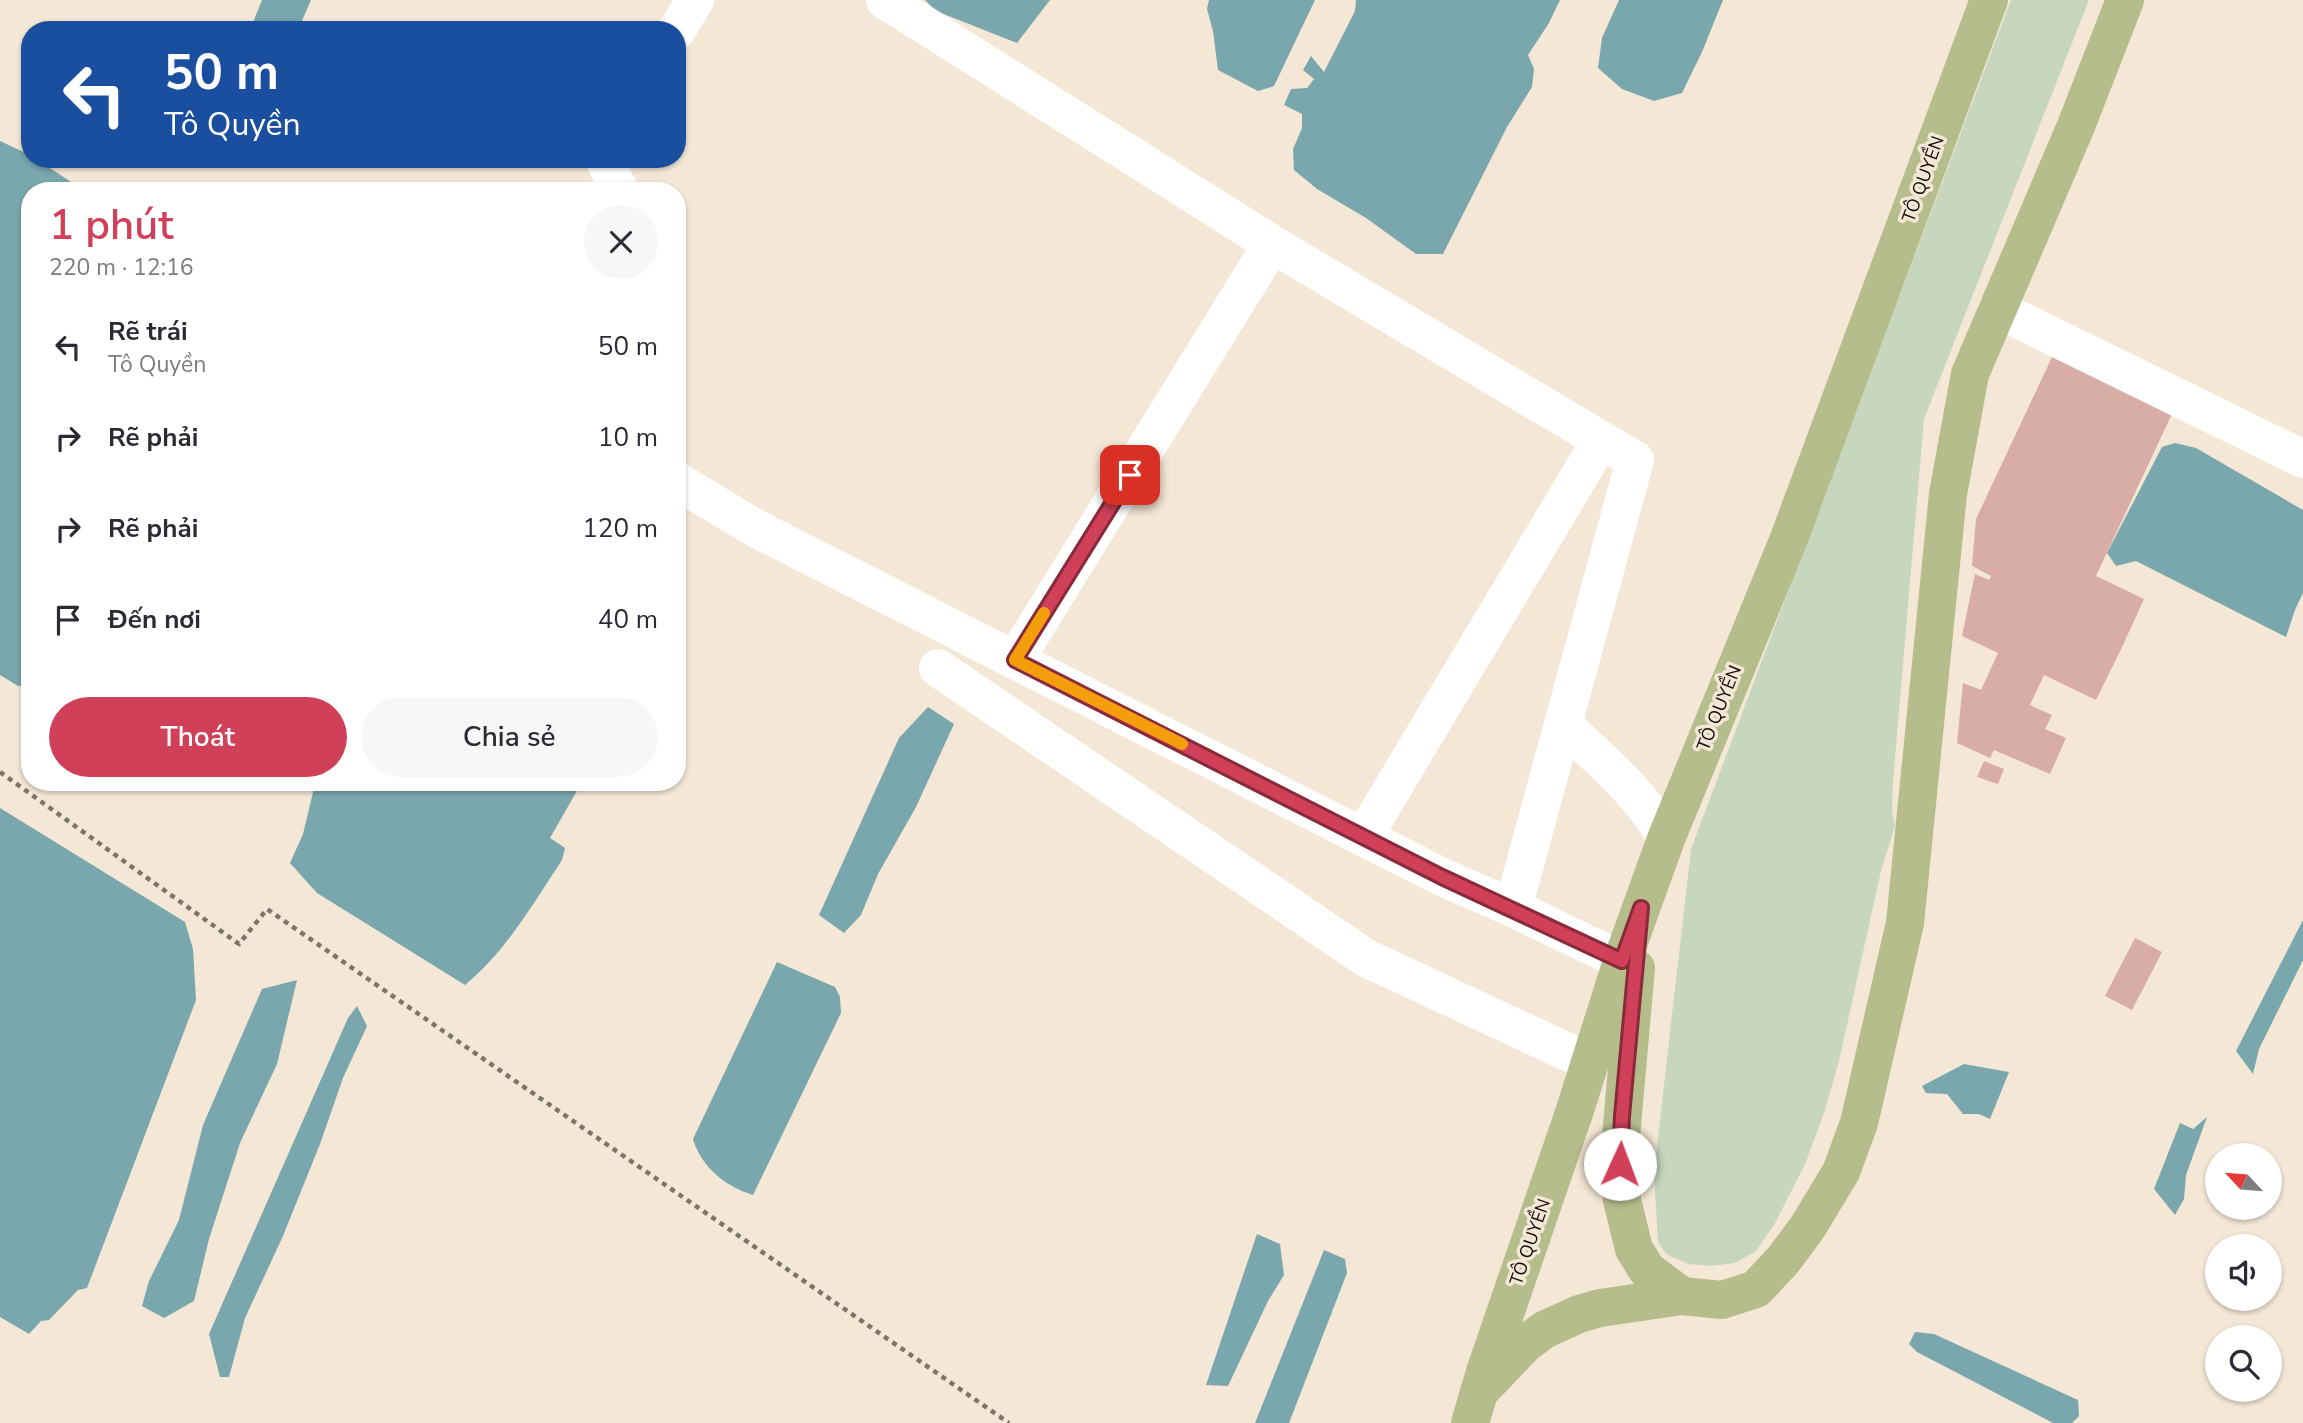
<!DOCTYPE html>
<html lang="vi">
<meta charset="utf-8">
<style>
:root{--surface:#fff;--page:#f7f7f7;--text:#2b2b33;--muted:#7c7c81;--accent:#d14059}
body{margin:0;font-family:"Nunito Sans",sans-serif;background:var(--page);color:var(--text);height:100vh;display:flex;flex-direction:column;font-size:26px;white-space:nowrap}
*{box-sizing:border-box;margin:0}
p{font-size:23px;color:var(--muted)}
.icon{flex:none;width:38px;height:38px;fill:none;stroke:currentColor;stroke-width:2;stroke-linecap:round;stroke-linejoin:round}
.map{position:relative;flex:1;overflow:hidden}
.drawer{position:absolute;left:21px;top:182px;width:665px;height:609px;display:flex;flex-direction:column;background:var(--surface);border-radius:28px;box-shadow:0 2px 5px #0004}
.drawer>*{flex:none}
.hud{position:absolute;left:21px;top:21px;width:665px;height:147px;border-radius:28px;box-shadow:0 2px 5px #0004;background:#1a4fa0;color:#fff;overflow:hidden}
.needle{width:46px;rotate:296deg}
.fabs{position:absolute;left:2205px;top:1143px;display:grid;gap:14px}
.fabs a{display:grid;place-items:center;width:77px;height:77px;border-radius:50%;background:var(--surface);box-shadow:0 2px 5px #0004;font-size:35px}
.pin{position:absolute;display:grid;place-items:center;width:60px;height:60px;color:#fff;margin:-30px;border-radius:14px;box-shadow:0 4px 10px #0006}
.me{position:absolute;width:77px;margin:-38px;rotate:2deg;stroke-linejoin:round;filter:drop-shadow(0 0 5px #0008)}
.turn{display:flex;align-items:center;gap:24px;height:147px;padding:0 28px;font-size:32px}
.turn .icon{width:91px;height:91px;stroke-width:2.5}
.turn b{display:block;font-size:49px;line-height:60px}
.round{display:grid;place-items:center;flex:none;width:74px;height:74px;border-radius:37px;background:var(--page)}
.summary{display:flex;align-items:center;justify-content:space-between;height:119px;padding:0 28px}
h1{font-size:42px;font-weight:600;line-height:52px;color:var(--accent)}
.cta{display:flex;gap:14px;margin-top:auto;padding:14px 28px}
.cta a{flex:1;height:80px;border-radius:42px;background:var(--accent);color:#fff;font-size:28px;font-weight:600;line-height:80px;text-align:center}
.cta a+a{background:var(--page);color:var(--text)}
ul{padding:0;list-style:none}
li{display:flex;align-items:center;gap:21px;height:91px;padding:0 28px}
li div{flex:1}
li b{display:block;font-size:26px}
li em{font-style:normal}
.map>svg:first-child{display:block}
.green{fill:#c7d7be}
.water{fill:#79a7ad}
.building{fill:#d7ada5}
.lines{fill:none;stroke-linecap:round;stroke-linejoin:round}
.path{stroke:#7d756a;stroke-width:4.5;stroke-dasharray:5 5;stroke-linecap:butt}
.minor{stroke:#fff;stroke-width:38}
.major{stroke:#b5bd8c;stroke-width:38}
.route-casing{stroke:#882a3a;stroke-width:18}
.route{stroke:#d14059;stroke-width:12}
.slow{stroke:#f59e0b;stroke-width:12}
.labels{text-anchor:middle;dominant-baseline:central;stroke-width:7;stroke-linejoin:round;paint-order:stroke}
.street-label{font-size:18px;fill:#0f0b06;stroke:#f4e7d5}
</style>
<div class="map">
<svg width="2303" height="1423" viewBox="0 0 2303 1423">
<rect width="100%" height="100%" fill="#f4e7d5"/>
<!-- green -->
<polygon class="green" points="2011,0 2089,0 1924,419 1893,781 1892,811 1895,826 1881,871 1839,1061 1824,1113 1806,1162 1774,1225 1755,1252 1735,1263 1711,1266 1688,1264 1666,1254 1658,1242 1654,1173 1691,849"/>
<!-- water -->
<g class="water">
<polygon points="262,0 311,0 298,30 250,30"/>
<polygon points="925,0 1050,0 1017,43 936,11"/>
<polygon points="1209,0 1315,0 1274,86 1258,91 1218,70 1213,31 1207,9"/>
<polygon points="1356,0 1560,0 1549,23 1528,55 1534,69 1532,87 1507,127 1443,254 1416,254 1366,218 1317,189 1294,170 1293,149 1302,128 1302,114 1284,105 1291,89 1307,88 1314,79 1303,70 1311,56 1324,72 1355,11"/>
<polygon points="1619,0 1723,0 1702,52 1682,93 1654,101 1622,89 1598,68 1602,38"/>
<polygon points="0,141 30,155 30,159 36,159 85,191 30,191 30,685 18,686 0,675"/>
<polygon points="2175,443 2196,448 2303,510 2303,593 2295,610 2286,637 2136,561 2116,566 2107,553 2162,447"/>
<polygon points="928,707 954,724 916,807 878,874 861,915 844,933 819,915 899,738"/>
<path d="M312 782H582L550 838 565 848 562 860C533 904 506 951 465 985L317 893 290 863 303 834 315 784Z"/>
<polygon points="0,808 185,922 193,949 196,1000 87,1288 78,1290 49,1320 41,1321 29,1334 0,1317"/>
<polygon points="2303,920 2303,960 2259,1049 2253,1074 2236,1051"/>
<path d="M777 962 835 987 840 997 841 1013 753 1195C726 1187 701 1167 693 1139Z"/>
<polygon points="297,980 277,1064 240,1143 209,1239 194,1301 164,1318 142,1306 149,1281 179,1220 203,1125 262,989"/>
<polygon points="357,1006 367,1026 343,1078 320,1144 283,1236 245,1318 229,1377 220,1377 209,1334 348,1018"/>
<polygon points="1964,1064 2009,1072 1990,1119 1979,1114 1963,1114 1947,1094 1926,1093 1922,1086"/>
<polygon points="2207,1117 2186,1175 2184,1199 2175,1215 2154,1189 2180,1123 2193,1129"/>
<polygon points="1257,1234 1280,1244 1284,1275 1268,1301 1228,1386 1206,1385"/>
<polygon points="1324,1250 1345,1259 1347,1273 1289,1423 1255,1423"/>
<polygon points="1915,1332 1934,1334 2078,1400 2079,1416 2072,1423 2053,1423 1917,1352 1909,1344"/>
</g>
<!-- building -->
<g class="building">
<polygon points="2052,357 2172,414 2096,576 2144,599 2123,645 2096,700 2044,675 2030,705 2052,715 2045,729 2066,738 2050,774 1994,750 1990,758 1957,743 1963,683 1981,690 1998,653 1962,636 1975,574 1989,580 1991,576 1972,566 1976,519"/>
<polygon points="1984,761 2004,769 1998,784 1977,777"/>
<polygon points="2135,938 2162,952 2132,1010 2105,996"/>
</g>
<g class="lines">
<!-- path -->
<polyline class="path" points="0,772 239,944 267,909 1009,1423"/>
<!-- minor -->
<g class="minor">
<polyline points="885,0 1272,244"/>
<polyline points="677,30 695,0"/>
<polyline points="604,159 618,188 616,191"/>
<polyline points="1997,309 2303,459"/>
<polyline points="677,481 755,528 1442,877 1513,908 1622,961"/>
<polyline points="1015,660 1272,244 1601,440 1364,836"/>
<polyline points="938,668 1366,958 1589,1062"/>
<path d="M1563 724C1600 760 1642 793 1666 839"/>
<polyline points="1513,908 1635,460 1601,440"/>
</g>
<!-- major -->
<g class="major">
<polyline points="1636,968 1620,1148 1622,1200 1634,1249 1647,1270 1682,1296"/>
<polyline points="1479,1392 1525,1344 1544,1330 1579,1314 1600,1308 1682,1296 1722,1300 1756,1289 1784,1259 1807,1228 1841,1172 1859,1123 1905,923 1948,494 1970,374 2076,126 2125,0"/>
<polyline points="1470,1423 1485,1372 1575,1110 1622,961 1666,839 1788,541 1989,0"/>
</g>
</g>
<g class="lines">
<!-- route casing -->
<g class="route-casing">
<polyline id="route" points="1130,475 1015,660 1442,877 1622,961 1641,908 1622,1116 1620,1164"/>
</g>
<!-- route -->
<use href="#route" class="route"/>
<!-- slow -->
<polyline class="slow" points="1044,613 1015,660 1182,744"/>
</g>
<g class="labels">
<!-- street labels -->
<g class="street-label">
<text transform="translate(1923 179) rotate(-70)">TÔ QUYỀN</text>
<text transform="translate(1719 708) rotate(-68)">TÔ QUYỀN</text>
<text transform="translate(1530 1242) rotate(-71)">TÔ QUYỀN</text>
</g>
</g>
</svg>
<div class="fabs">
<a><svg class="needle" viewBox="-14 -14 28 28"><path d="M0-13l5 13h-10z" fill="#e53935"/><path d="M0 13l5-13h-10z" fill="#7c7c81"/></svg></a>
<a><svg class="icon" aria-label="sound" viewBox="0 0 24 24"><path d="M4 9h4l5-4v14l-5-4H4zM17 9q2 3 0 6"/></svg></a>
<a><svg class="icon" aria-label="search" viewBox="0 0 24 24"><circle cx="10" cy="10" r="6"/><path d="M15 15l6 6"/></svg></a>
</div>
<div class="pin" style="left:1130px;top:475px;background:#d93025"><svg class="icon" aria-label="arrive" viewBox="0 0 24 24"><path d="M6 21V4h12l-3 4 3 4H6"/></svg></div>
<svg class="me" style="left:1620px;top:1164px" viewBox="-20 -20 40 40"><circle r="19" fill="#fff"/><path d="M0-13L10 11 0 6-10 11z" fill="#d14059"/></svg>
<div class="hud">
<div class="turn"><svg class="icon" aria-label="left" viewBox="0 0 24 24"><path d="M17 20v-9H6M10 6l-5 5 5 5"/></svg><div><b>50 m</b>Tô Quyền</div></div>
</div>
<section class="drawer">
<div class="summary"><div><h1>1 phút</h1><p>220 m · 12:16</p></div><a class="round"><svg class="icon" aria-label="close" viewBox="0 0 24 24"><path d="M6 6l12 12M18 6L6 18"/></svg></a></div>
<ul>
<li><svg class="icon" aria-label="left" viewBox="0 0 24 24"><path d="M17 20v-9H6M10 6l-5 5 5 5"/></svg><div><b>Rẽ trái</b><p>Tô Quyền</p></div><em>50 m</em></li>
<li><svg class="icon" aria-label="right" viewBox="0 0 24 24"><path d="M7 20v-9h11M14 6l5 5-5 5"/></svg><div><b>Rẽ phải</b></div><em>10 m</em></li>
<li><svg class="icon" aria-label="right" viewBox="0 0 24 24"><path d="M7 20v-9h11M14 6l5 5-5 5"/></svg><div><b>Rẽ phải</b></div><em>120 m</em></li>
<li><svg class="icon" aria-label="arrive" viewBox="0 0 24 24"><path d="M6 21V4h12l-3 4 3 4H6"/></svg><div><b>Đến nơi</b></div><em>40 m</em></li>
</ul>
<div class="cta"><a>Thoát</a><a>Chia sẻ</a></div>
</section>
</div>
